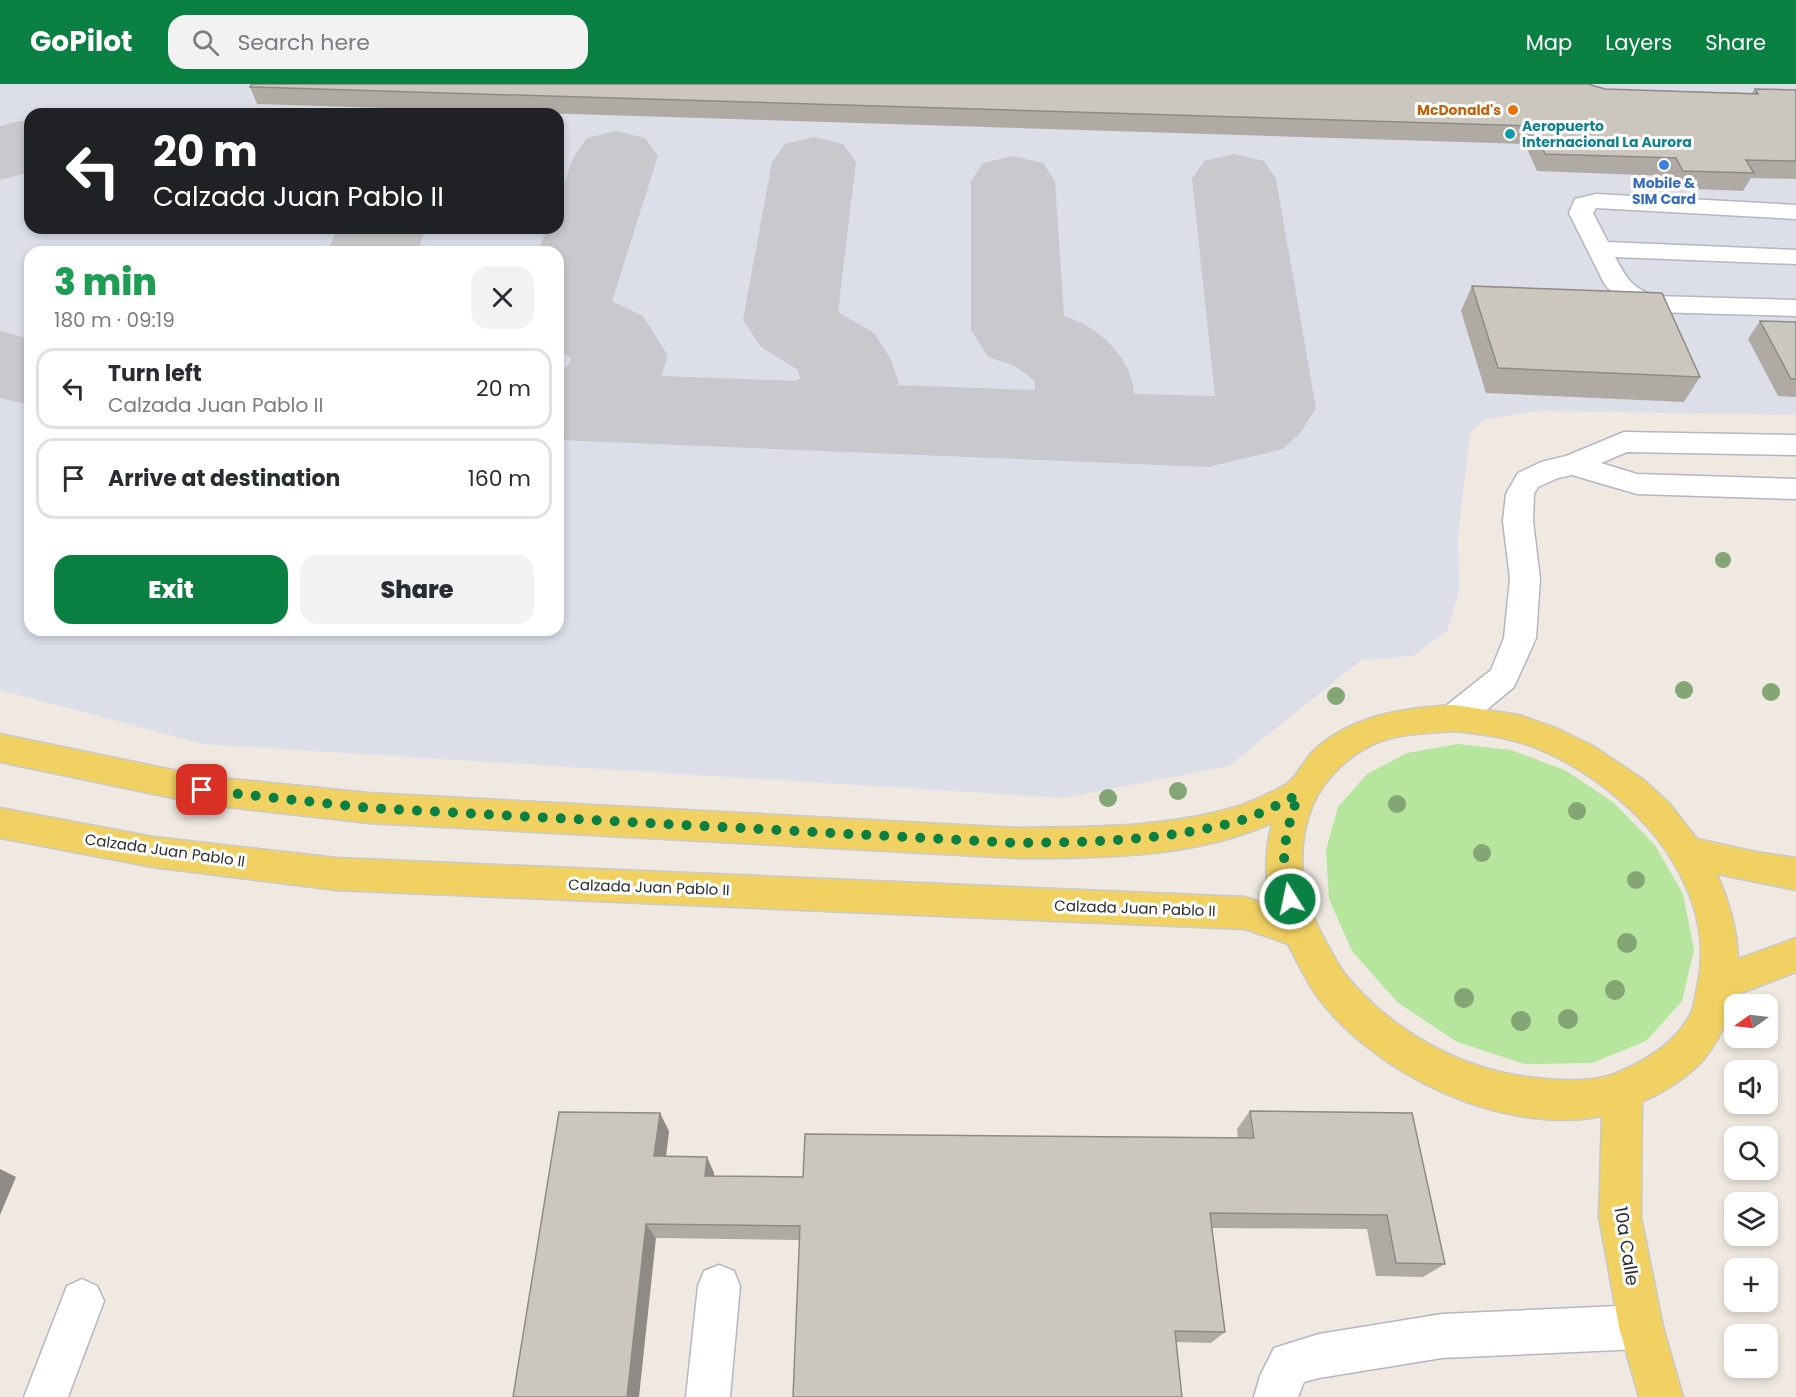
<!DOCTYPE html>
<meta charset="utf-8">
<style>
:root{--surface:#fff;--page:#f2f2f3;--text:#2b2b33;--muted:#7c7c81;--line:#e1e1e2;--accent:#0b8043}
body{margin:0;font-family:Poppins,sans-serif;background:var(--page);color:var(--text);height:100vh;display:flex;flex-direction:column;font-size:22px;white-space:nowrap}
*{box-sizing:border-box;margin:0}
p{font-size:20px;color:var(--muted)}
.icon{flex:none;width:33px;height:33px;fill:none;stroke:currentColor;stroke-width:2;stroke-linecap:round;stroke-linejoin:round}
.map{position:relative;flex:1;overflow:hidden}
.drawer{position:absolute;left:24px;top:162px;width:540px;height:390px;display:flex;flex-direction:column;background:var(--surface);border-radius:18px;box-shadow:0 3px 9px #0003}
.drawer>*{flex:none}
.hud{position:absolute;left:24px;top:24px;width:540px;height:126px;border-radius:18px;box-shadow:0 3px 9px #0003;background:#202124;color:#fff;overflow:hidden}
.needle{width:39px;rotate:256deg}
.fabs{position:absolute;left:1724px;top:910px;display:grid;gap:12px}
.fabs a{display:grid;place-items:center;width:54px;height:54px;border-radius:12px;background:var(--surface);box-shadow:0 3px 9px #0003;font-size:30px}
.pin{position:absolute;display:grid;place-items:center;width:51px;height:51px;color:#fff;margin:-26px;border-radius:12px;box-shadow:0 3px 9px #0006}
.me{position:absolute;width:66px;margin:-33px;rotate:350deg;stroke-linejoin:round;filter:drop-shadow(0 0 4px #0008)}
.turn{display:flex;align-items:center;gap:21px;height:126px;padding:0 30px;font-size:27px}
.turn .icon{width:78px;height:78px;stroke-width:2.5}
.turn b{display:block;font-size:42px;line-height:51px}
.round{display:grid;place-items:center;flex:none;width:63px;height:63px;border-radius:18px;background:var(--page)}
.overview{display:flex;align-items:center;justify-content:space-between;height:102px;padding:0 30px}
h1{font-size:36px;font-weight:800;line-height:45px;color:#1e9e55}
.button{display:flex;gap:12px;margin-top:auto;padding:12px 30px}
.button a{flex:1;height:69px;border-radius:18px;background:var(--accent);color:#fff;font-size:24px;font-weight:800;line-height:69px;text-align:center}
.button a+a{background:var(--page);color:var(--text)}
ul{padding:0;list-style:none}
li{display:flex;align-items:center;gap:18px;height:81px;margin:0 12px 9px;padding:0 18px;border:3px solid var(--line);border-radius:18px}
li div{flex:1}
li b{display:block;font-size:22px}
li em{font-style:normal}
header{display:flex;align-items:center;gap:36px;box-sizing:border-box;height:84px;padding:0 30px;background:var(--accent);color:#fff}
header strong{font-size:28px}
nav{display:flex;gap:33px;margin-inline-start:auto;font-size:21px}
.search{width:420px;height:54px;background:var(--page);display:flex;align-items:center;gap:15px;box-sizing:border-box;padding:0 21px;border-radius:18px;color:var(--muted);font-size:22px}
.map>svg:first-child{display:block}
.airport{fill:#dcdee8;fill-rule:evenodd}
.green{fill:#b6e59e}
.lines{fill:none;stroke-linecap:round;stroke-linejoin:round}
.taxiway{fill:#c9c8cc;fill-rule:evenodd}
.minor-casing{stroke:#b4b7c1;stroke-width:3}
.major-casing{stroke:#c9c9c9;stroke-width:3}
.minor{fill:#fff;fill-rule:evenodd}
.major{fill:#f2d163;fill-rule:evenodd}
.tree{fill:#84a574}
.wall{fill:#afaba4}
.shaded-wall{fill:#8e8b86}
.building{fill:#cbc7bf;stroke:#8e8b86;stroke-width:1.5}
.route{stroke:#0b8043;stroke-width:10;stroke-dasharray:0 18}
.food-dot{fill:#e8710a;stroke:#fff;stroke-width:2}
.culture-dot{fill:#0f9aa8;stroke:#fff;stroke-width:2}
.shop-dot{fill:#3f7fe0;stroke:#fff;stroke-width:2}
.labels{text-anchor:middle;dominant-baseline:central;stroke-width:6;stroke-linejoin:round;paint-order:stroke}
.far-food-label{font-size:14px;font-weight:bold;fill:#c56008;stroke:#fff;text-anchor:end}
.far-culture-label{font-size:14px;font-weight:bold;fill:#0d838f;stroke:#fff;text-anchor:start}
.far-shop-label{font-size:14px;font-weight:bold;fill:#366cbe;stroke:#fff}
.street-label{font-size:15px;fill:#2e2e2e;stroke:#fff}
.near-street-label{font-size:18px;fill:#2e2e2e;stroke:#fff}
</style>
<header>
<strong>GoPilot</strong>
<div class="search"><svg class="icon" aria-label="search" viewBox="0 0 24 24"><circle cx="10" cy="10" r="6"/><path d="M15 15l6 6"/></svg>Search here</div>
<nav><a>Map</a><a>Layers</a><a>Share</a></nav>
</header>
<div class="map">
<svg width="1796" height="1313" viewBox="0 0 1796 1313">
<rect width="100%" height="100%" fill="#efe9e1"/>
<!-- airport -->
<path class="airport" d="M0 0H1796V331L1540 327 1486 335 1470 348 1458 453 1459 506 1447 547 1413 572 1361 576 1229 682 1064 714 204 660 0 606ZM30 30H558V144H30ZM30 168H558V546H30Z"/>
<!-- green -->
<polygon class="green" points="1457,660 1511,666 1565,686 1614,719 1655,761 1683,810 1694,866 1682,917 1646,957 1592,979 1525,980 1457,958 1397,918 1352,867 1329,815 1326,766 1338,723 1367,690 1407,669"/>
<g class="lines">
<!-- taxiway -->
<g class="taxiway">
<polygon points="20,37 30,37 30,88 0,96 0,42"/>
<path d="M616 47 645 54 658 72 612 217 643 232 668 272 661 292 795 297 800 295 798 286 761 263 743 236 772 78 785 60 814 53 843 60 856 78 838 228 874 249 890 274 899 298 897 301 1035 306V297L1015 282 988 273 971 246V97L983 79 1013 72 1043 79 1055 97 1064 232C1099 243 1131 272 1134 310L1215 312 1192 95 1204 77 1234 70 1264 77 1276 95 1316 324 1301 348 1283 365 1208 383 558 356V288L569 281 571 274 558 266V168H538L547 144H558V115L574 72 587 54Z"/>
<polygon points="338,144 426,144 417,168 327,168"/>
<polygon points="0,247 30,255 30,321 0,314"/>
</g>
<!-- minor casing -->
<g class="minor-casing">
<g id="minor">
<path d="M1596 110 1796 121V135L1596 124 1593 129 1608 158 1796 166V180L1615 173C1627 195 1631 203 1655 212L1796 216V232L1652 228 1622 218 1605 201 1569 129 1575 115Z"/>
<polygon points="1624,348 1796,351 1796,371 1627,368 1601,379 1637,390 1796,395 1796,415 1637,410 1572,391 1558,394 1538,403 1534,410 1533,437 1540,495 1536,554 1514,603 1466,643 1454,647 1442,643 1438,634 1442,625 1491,586 1504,554 1510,495 1503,437 1506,410 1518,389 1541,378 1566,372"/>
<polygon points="719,1181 734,1187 740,1202 730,1313 686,1313 698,1202 704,1187"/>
<polygon points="82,1195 97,1202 104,1217 68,1313 24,1313 67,1202"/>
<polygon points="1641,1221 1656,1228 1663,1243 1656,1258 1641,1265 1442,1274 1319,1294 1304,1298 1298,1313 1254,1313 1260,1292 1274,1264 1319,1250 1442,1230"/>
</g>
</g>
<!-- major casing -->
<g class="major-casing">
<path id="major" d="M1454 621 1519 631 1556 644 1593 662 1644 696 1669 719 1697 755 1756 768 1796 774V806L1717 790C1729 818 1737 844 1738 875L1796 854V888L1733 912C1721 968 1693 994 1642 1018L1641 1133 1663 1243 1683 1313H1639L1619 1243 1599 1133 1602 1032C1504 1052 1375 991 1317 912 1306 897 1297 877 1288 860L1245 845 337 806 153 783 0 754V724L153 753 337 774 1245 813 1272 822C1264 795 1265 766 1272 739 1193 774 1102 774 1017 774L369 739 202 720 0 678V650L202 692 369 709 1017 744C1091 743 1168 744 1239 722 1255 717 1270 709 1285 701 1294 697 1305 675 1314 666 1353 631 1403 624 1454 621ZM1454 647C1471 649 1489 651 1507 655 1547 664 1589 689 1620 716 1673 761 1714 832 1697 903 1695 914 1694 927 1687 936 1672 960 1648 975 1623 986 1597 999 1564 997 1536 994 1462 987 1391 947 1344 889 1337 879 1332 868 1326 858 1302 817 1294 769 1312 723 1324 693 1354 666 1384 656 1406 649 1431 649 1454 647Z"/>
</g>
<!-- minor -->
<use href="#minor" class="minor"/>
<!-- major -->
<use href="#major" class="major"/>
</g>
<!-- trees -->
<g class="tree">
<circle cx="1723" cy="476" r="8"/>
<circle cx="1684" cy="606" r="9"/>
<circle cx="1771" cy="608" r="9"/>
<circle cx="1336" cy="612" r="9"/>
<circle cx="1178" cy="707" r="9"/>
<circle cx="1108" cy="714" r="9"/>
<circle cx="1397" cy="720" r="9"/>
<circle cx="1577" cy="727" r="9"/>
<circle cx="1482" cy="769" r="9"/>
<circle cx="1636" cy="796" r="9"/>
<circle cx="1627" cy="859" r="10"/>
<circle cx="1615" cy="906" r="10"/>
<circle cx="1464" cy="914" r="10"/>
<circle cx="1568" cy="935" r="10"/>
<circle cx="1521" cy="937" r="10"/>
</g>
<!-- wall -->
<g class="wall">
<polygon points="250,3 1605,5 1752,9 1755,5 1796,6 1796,95 1751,94 1743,107 1673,104 1667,92 1537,87 1525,60 257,20"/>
<polygon points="1472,202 1700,293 1684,318 1486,309 1461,227"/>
<polygon points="1760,237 1796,238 1796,313 1778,312 1748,255"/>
<polygon points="1250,1027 1412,1029 1445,1180 1423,1193 1376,1192 1367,1145 1212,1144 1225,1248 1211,1259 1176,1258 800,1156 656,1154 559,1028 669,1047 666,1072 714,1089 714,1092 803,1093 1238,1054 1237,1045"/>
</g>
<!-- shaded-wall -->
<g class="shaded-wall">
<polygon points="660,1029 669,1047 664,1089 654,1072"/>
<polygon points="707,1073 714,1089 713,1108 705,1092"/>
<polygon points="0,1085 16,1093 0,1131"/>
<polygon points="646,1140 656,1154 639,1313 627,1313"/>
</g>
<!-- building -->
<g class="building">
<polygon points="252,0 1588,0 1605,5 1758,10 1755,5 1796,6 1796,77 1746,76 1754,89 1683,87 1676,74 1545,70 1533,42 250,3"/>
<polygon points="1472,202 1662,209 1700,293 1498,284"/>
<polygon points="1760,237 1796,238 1796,295 1791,295"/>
<polygon points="1250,1027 1412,1029 1445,1180 1396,1179 1387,1131 1210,1129 1225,1248 1175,1247 1182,1313 793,1313 800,1142 646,1140 627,1313 513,1313 559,1028 660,1029 654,1072 707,1073 705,1092 803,1093 805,1050 1254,1054"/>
</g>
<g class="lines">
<!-- route -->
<path class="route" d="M202 706 369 724 1017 759C1093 758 1165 757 1239 737 1259 731 1279 720 1298 711 1286 748 1278 776 1290 815"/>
</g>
<!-- markers -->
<circle class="food-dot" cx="1513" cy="26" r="6"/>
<circle class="culture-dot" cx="1510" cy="50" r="6"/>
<circle class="shop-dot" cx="1664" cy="81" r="6"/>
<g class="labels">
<!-- far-food labels -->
<g class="far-food-label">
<text x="1501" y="26">McDonald's</text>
</g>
<!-- far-culture labels -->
<g class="far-culture-label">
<text x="1522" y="42">Aeropuerto<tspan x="1522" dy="16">Internacional La Aurora</tspan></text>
</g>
<!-- far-shop labels -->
<g class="far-shop-label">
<text x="1664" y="99">Mobile &amp;<tspan x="1664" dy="16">SIM Card</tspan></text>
</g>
<!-- street labels -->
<g class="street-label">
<text transform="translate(165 766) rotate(8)">Calzada Juan Pablo II</text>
<text transform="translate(649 803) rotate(2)">Calzada Juan Pablo II</text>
<text transform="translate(1135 824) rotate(2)">Calzada Juan Pablo II</text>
</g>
<!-- near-street labels -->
<g class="near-street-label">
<text transform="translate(1627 1162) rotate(81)">10a Calle</text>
</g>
</g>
</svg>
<div class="fabs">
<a><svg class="needle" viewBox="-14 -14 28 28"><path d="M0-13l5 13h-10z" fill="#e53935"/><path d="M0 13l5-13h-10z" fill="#7c7c81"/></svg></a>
<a><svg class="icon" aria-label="sound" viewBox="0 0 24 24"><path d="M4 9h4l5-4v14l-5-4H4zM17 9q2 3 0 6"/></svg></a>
<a><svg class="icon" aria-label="search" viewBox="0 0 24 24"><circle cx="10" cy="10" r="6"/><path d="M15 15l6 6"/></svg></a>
<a><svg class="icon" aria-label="layers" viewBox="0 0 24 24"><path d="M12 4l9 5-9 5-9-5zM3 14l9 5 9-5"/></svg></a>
<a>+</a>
<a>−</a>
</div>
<div class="pin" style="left:202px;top:706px;background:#d93025"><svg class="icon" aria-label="arrive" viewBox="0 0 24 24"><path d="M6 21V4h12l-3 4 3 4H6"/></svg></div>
<svg class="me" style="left:1290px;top:815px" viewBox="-20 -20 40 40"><circle r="17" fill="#0b8043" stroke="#fff" stroke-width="3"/><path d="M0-11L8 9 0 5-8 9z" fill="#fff"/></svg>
<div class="hud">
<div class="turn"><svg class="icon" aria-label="left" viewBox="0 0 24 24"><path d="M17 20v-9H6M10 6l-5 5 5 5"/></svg><div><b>20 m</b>Calzada Juan Pablo II</div></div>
</div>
<section class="drawer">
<div class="overview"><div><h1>3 min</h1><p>180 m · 09:19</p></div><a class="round"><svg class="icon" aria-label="close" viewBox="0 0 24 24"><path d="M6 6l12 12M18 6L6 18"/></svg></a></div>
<ul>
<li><svg class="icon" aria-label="left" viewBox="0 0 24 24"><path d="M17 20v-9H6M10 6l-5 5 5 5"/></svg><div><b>Turn left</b><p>Calzada Juan Pablo II</p></div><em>20 m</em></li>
<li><svg class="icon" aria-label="arrive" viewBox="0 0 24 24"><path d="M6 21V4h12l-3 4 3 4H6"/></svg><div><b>Arrive at destination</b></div><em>160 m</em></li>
</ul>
<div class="button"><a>Exit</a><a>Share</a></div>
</section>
</div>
